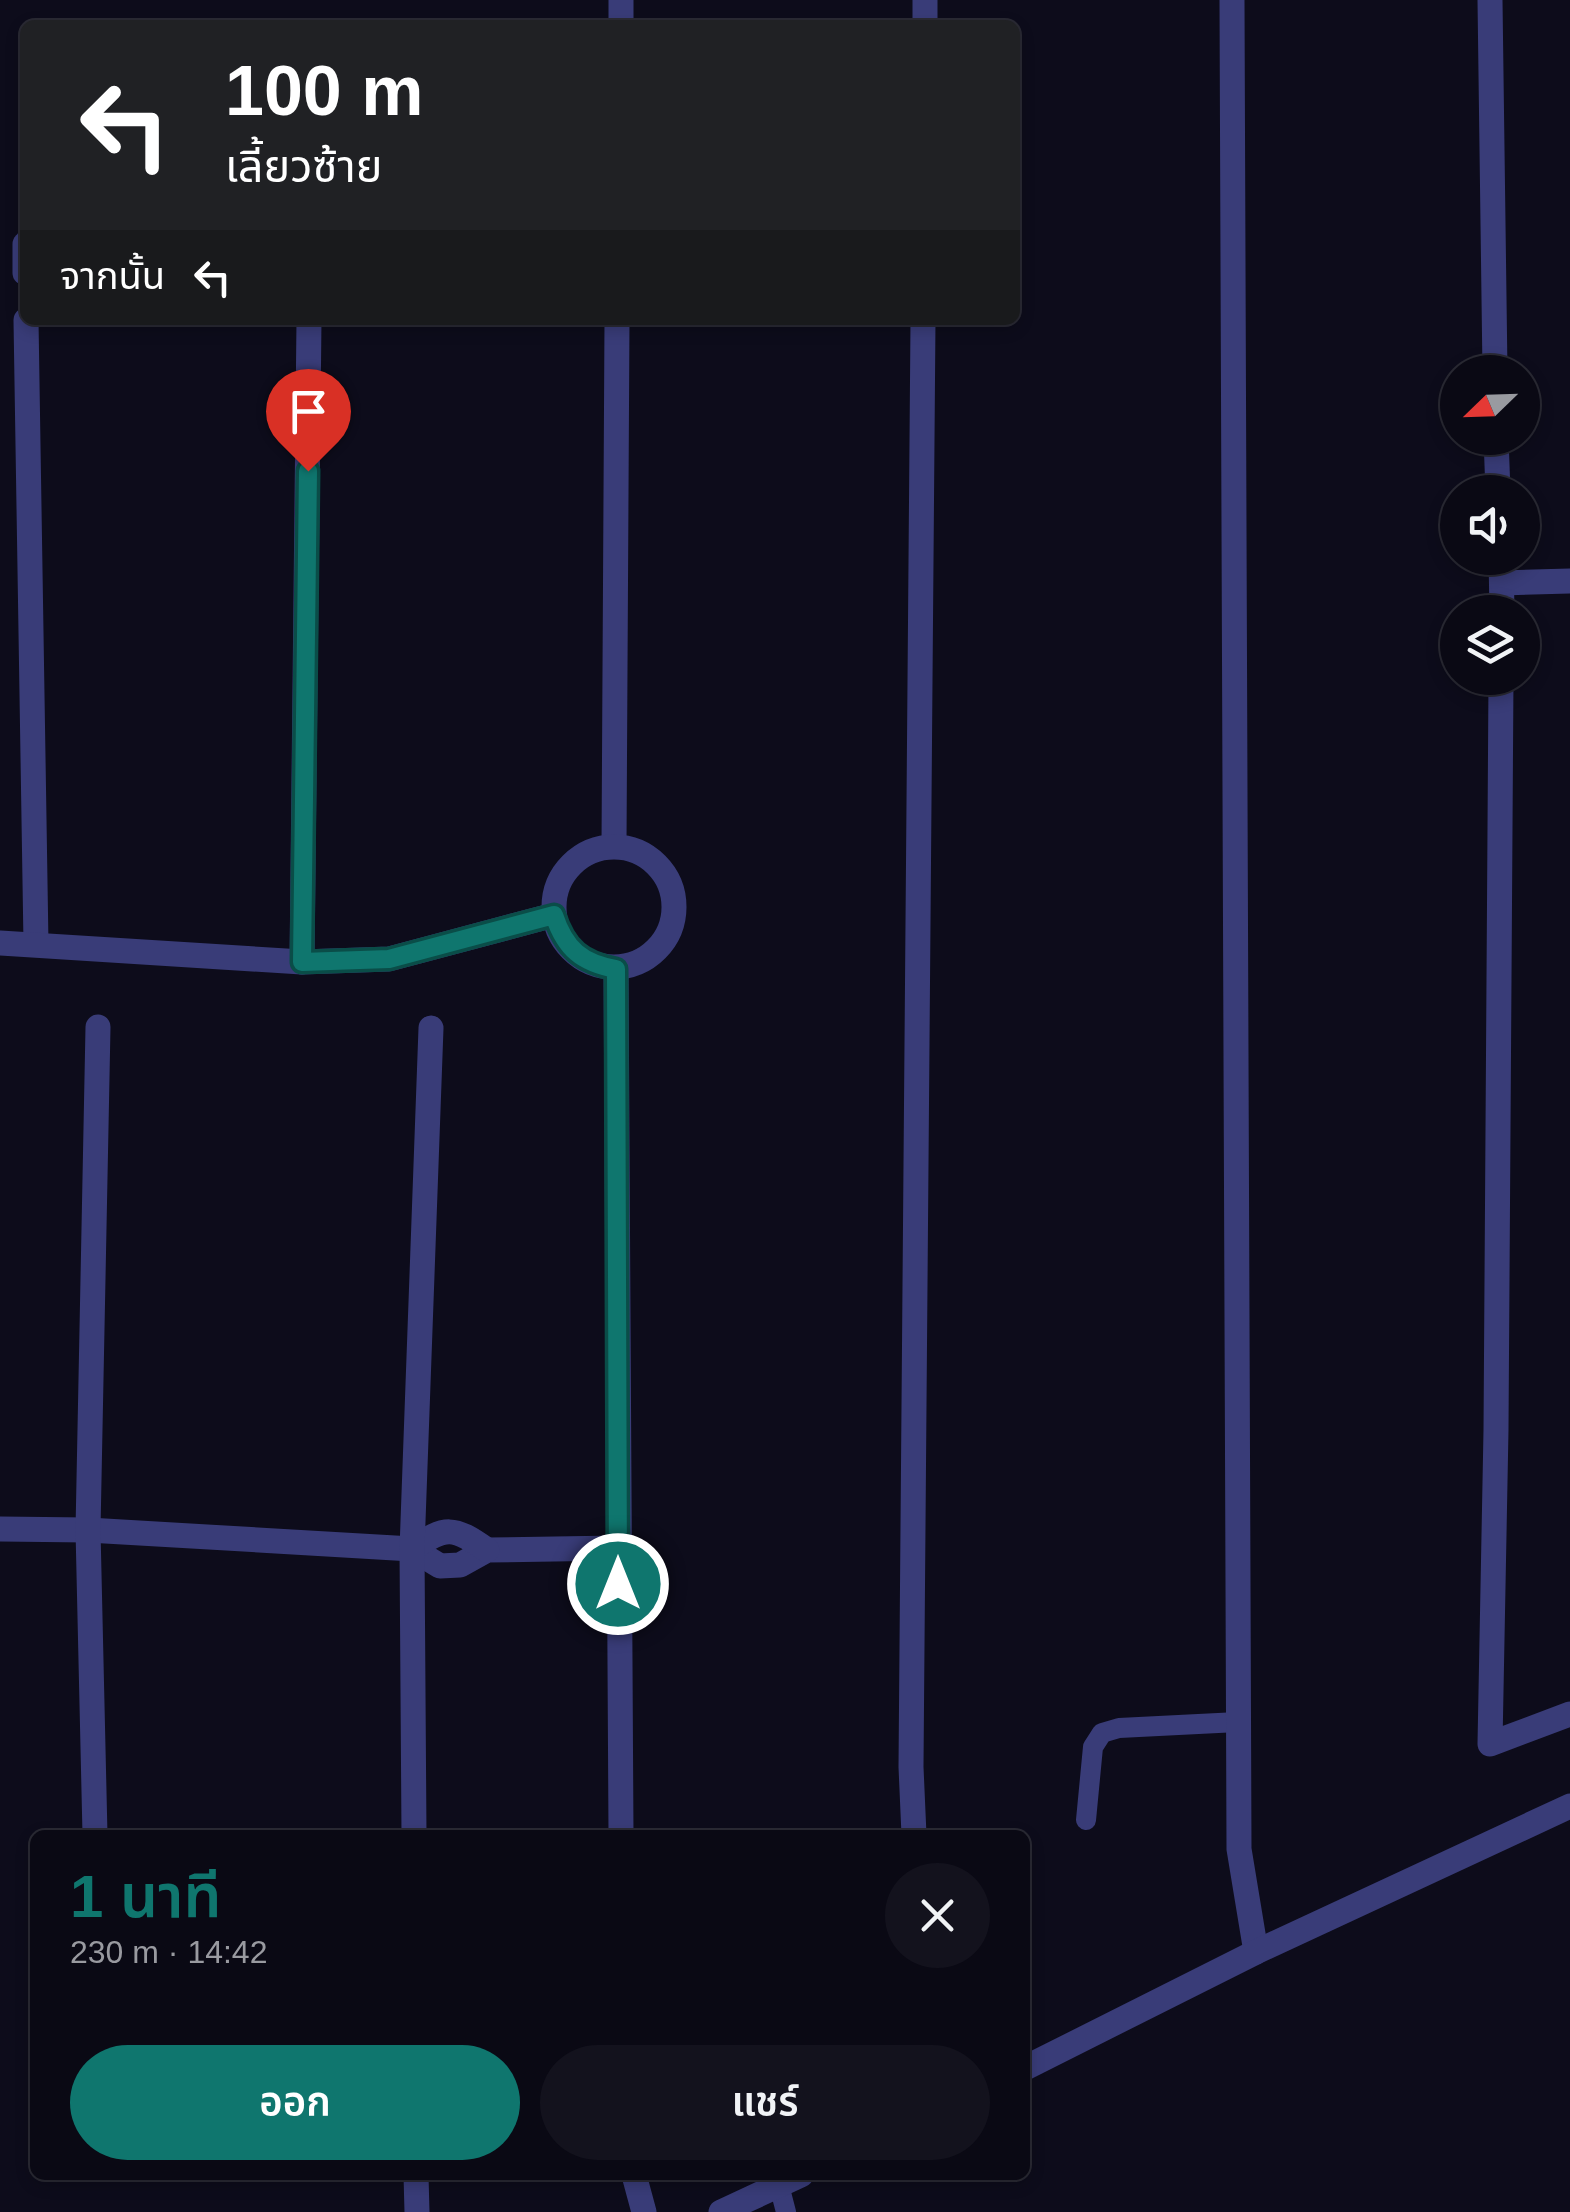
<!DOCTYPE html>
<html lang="th">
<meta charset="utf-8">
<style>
:root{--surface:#0a0914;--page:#13121d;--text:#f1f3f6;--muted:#999aa0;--line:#2a2a34;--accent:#0f766e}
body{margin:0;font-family:Helvetica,"Noto Sans Thai",sans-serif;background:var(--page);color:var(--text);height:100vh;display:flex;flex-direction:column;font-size:38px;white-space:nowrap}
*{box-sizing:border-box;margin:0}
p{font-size:32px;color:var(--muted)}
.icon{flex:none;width:55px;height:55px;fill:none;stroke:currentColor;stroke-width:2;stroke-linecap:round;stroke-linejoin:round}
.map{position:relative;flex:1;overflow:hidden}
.panel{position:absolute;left:30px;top:1830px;width:1000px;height:350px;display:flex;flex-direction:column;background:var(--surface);border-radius:15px;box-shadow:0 5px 15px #0003,0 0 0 2px var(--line)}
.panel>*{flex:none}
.hud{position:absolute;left:20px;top:20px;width:1000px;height:305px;border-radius:15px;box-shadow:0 5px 15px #0003,0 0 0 2px var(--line);background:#202124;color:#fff;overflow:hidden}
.needle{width:65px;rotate:247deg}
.tools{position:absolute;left:1440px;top:355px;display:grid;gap:20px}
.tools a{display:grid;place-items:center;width:100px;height:100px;border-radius:50%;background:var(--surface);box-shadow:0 5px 15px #0003,0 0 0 2px var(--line);font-size:50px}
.pin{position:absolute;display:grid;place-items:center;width:85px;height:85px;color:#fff;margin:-102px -42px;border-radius:50% 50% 50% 0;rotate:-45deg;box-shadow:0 0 10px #0007}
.pin .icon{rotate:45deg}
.me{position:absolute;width:110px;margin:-55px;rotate:0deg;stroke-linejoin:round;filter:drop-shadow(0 0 8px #0008)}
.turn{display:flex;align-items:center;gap:35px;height:210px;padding:0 40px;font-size:45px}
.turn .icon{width:130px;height:130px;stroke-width:2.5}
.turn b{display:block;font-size:70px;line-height:85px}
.then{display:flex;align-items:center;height:95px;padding:0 40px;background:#0003;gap:20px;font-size:38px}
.round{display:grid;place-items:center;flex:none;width:105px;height:105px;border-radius:52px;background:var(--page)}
.headline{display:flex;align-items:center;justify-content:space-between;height:170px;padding:0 40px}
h1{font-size:60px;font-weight:600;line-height:75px;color:var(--accent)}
.button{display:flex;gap:20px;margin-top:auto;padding:20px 40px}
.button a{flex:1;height:115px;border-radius:60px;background:var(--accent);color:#fff;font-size:40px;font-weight:600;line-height:115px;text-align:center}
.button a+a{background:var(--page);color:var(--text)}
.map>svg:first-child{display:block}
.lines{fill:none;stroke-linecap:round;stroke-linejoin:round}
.lane{stroke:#393c78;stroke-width:20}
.street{stroke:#393c78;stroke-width:25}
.route-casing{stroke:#0a4d48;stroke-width:25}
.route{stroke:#0f766e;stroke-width:18}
</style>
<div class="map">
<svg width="1570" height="2212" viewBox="0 0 1570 2212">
<rect width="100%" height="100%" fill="#0d0c1b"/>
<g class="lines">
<!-- lane -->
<g class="lane">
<polyline points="1086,1820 1093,1747 1102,1733 1119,1728 1238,1722"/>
<polyline points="779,2185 786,2212"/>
</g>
<!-- street -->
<g class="street">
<polyline points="1232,0 1239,1849 1256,1952"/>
<polyline points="1490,0 1495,372"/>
<polyline points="621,25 621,0"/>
<polyline points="925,25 925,0"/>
<polyline points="25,244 25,273"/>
<polyline points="26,320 36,944"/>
<polyline points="1496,438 1498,492"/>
<polyline points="1501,558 1502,612"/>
<polyline points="1502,583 1570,581"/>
<polyline points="1501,678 1496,1430 1490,1744 1570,1714"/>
<polyline points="614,846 617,320"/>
<circle cx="614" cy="907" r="60"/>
<polyline points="0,943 302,962 389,959 554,915"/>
<polyline points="302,962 309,320"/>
<polyline points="616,969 621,1835"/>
<polyline points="0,1529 88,1530 412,1549 440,1566 460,1565 487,1550 617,1548"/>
<path d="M412 1549C446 1526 453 1526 487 1550"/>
<polyline points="95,1835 88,1530 98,1027"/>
<polyline points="414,1835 412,1549 431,1028"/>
<polyline points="914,1835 911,1767 923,320"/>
<polyline points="1025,2068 1256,1952 1570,1806"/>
<polyline points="416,2175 417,2212"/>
<polyline points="634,2175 644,2212"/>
<polyline points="721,2212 801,2175"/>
</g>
</g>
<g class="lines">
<!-- route casing -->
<g class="route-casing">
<path id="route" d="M308 471 302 962 389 959 554 915C565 949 582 963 616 969L618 1584"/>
</g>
<!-- route -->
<use href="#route" class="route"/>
</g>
</svg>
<div class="tools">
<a><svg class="needle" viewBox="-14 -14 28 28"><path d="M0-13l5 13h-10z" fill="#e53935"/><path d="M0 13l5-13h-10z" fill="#999aa0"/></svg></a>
<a><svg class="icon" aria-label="sound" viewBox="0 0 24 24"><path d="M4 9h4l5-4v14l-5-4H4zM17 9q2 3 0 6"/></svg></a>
<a><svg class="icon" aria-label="layers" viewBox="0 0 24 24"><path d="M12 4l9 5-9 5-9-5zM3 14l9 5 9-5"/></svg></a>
</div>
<div class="pin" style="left:308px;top:471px;background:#d93025"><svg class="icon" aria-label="arrive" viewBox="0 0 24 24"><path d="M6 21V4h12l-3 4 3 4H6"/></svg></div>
<svg class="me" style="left:618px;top:1584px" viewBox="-20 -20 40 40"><circle r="17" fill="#0f766e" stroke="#fff" stroke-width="3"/><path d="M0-11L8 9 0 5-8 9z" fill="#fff"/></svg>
<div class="hud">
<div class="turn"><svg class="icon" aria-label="left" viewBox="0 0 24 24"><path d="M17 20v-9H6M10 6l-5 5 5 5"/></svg><div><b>100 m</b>เลี้ยวซ้าย</div></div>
<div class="then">จากนั้น<svg class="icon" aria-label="left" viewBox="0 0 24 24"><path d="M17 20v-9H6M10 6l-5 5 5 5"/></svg></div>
</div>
<section class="panel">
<div class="headline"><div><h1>1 นาที</h1><p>230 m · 14:42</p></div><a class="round"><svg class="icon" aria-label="close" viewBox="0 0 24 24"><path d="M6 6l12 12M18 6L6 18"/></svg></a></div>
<div class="button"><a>ออก</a><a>แชร์</a></div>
</section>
</div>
